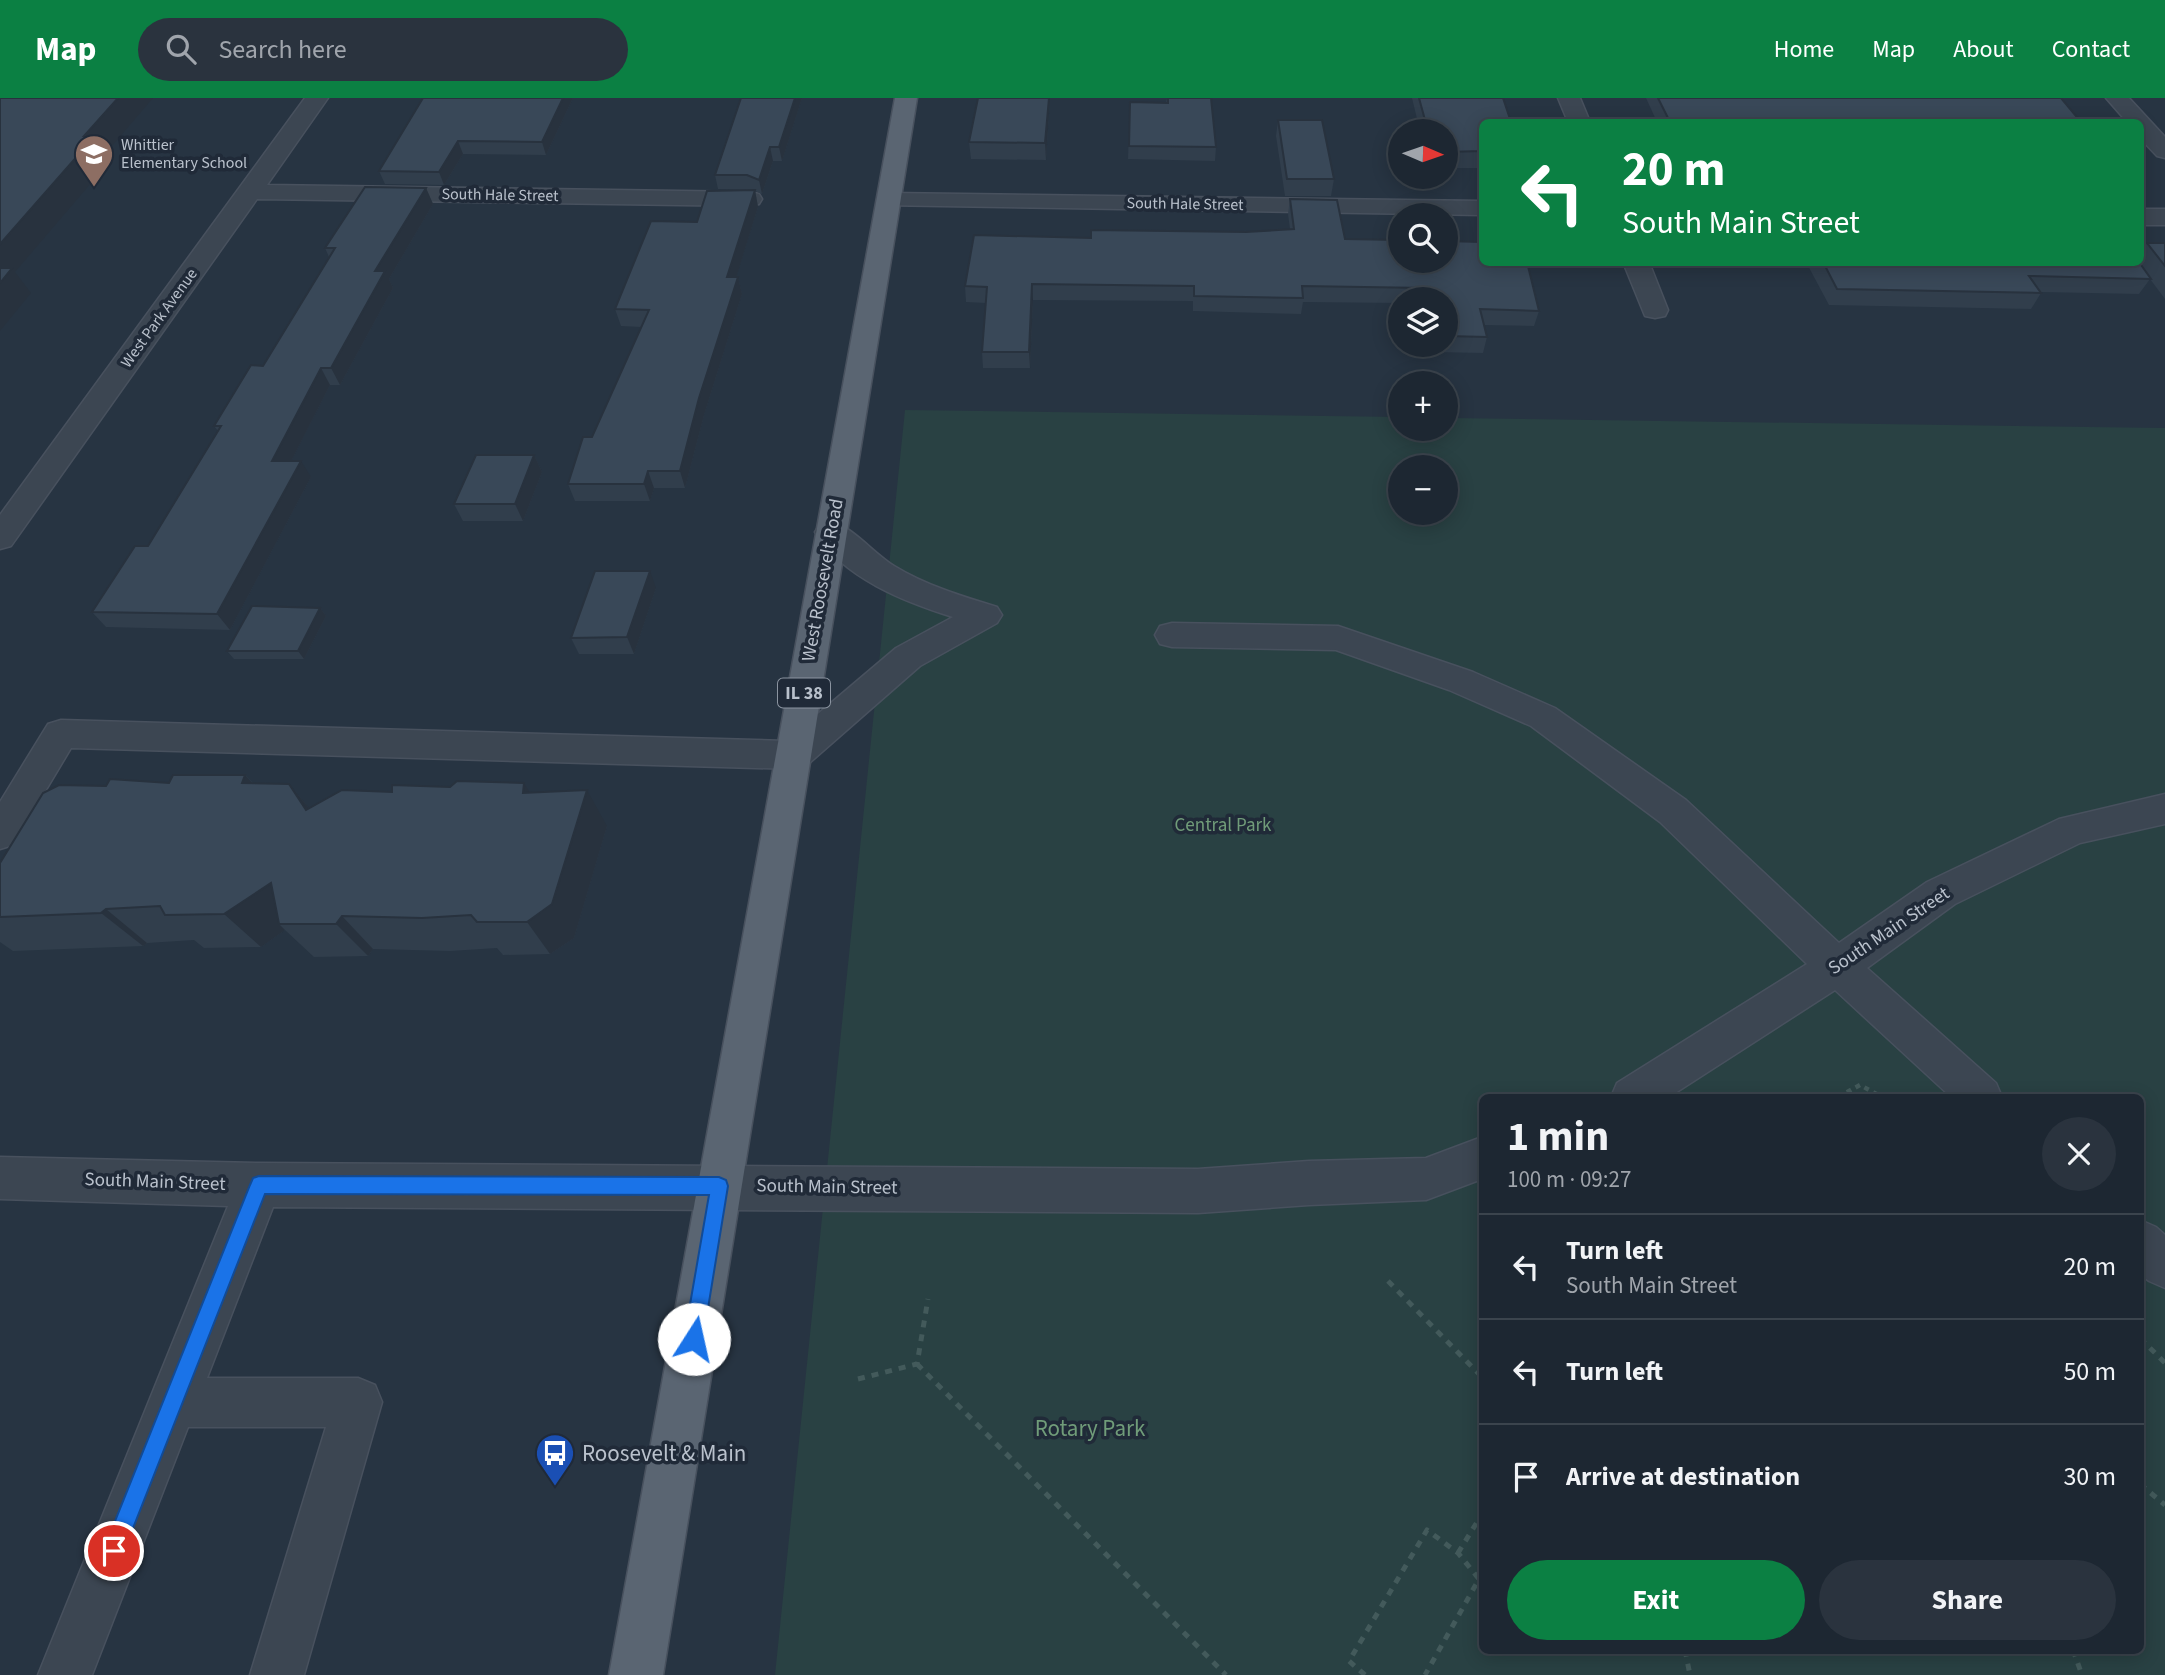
<!DOCTYPE html>
<meta charset="utf-8">
<style>
:root{--surface:#1d2732;--page:#2a333e;--text:#f1f3f6;--muted:#a0a5ac;--line:#3b444d;--accent:#0b8043}
body{margin:0;font-family:"Source Sans 3",sans-serif;background:var(--page);color:var(--text);height:100vh;display:flex;flex-direction:column;font-size:26px;white-space:nowrap}
*{box-sizing:border-box;margin:0}
p{font-size:23px;color:var(--muted)}
.icon{flex:none;width:38px;height:38px;fill:none;stroke:currentColor;stroke-width:2;stroke-linecap:round;stroke-linejoin:round}
.map{position:relative;flex:1;overflow:hidden}
.drawer{position:absolute;left:1479px;top:996px;width:665px;height:560px;display:flex;flex-direction:column;background:var(--surface);border-radius:10px;box-shadow:0 4px 18px #0003,0 0 0 2px var(--line)}
.drawer>*{flex:none}
.top-card{position:absolute;left:1479px;top:21px;width:665px;height:147px;border-radius:10px;box-shadow:0 4px 18px #0003,0 0 0 2px var(--line);background:#0b8043;color:#fff;overflow:hidden}
.needle{width:46px;rotate:92deg}
.buttons{position:absolute;left:1388px;top:21px;display:grid;gap:14px}
.buttons a{display:grid;place-items:center;width:70px;height:70px;border-radius:50%;background:var(--surface);box-shadow:0 4px 18px #0003,0 0 0 2px var(--line);font-size:35px}
.pin{position:absolute;display:grid;place-items:center;width:60px;height:60px;color:#fff;margin:-30px;border:4px solid #fff;border-radius:50%;box-shadow:0 2px 7px #0007}
.me{position:absolute;width:77px;margin:-38px;rotate:10deg;stroke-linejoin:round;filter:drop-shadow(0 0 5px #0008)}
.turn{display:flex;align-items:center;gap:24px;height:147px;padding:0 28px;font-size:32px}
.turn .icon{width:91px;height:91px;stroke-width:2.5}
.turn b{display:block;font-size:49px;line-height:60px}
.round{display:grid;place-items:center;flex:none;width:74px;height:74px;border-radius:37px;background:var(--page)}
.head{display:flex;align-items:center;justify-content:space-between;height:119px;padding:0 28px}
h1{font-size:42px;font-weight:700;line-height:52px}
.primary-button{display:flex;gap:14px;margin-top:auto;padding:14px 28px}
.primary-button a{flex:1;height:80px;border-radius:42px;background:var(--accent);color:#fff;font-size:28px;font-weight:700;line-height:80px;text-align:center}
.primary-button a+a{background:var(--page);color:var(--text)}
ul{padding:0;list-style:none}
li{display:flex;align-items:center;gap:21px;height:105px;padding:0 28px;border-top:2px solid var(--line)}
li div{flex:1}
li b{display:block;font-size:26px}
li em{font-style:normal}
header{display:flex;align-items:center;gap:42px;box-sizing:border-box;height:98px;padding:0 35px;background:var(--accent);color:#fff}
header strong{font-size:33px}
nav{display:flex;gap:38px;margin-inline-start:auto;font-size:24px}
.search{width:490px;height:63px;background:var(--page);display:flex;align-items:center;gap:18px;box-sizing:border-box;padding:0 24px;border-radius:38px;color:var(--muted);font-size:26px}
.map>svg:first-child{display:block}
.green{fill:#294143;fill-rule:evenodd}
.lines{fill:none;stroke-linecap:round;stroke-linejoin:round}
.minor-casing{stroke:#48515e;stroke-width:3}
.major-casing{stroke:#48515e;stroke-width:3}
.path-far1{stroke:#435a5b;stroke-width:4.5;stroke-dasharray:5 5;stroke-linecap:butt}
.path{stroke:#435a5b;stroke-width:5;stroke-dasharray:7 7;stroke-linecap:butt}
.minor{fill:#3c4652;fill-rule:evenodd}
.major{fill:#5a6572;fill-rule:evenodd}
.wall{fill:#313e4c}
.shaded-wall{fill:#28323e}
.building{fill:#394858;stroke:#28323e;stroke-width:2}
.route{fill:#1a73e8;stroke:#114b97;stroke-width:2}
.labels{text-anchor:middle;dominant-baseline:central;stroke-width:7;stroke-linejoin:round;paint-order:stroke}
.far-poi-label{font-size:16px;fill:#b9c1cc;stroke:#202a38;text-anchor:start}
.far-street-label{font-size:16px;fill:#b9c1cc;stroke:#202a38}
.shield{fill:#202a38;stroke:#8b94a0;stroke-width:2}
.shield-label{font-size:18px;font-weight:bold;fill:#b9c1cc}
.street-label{font-size:19px;fill:#b9c1cc;stroke:#202a38}
.park-label{font-size:19px;fill:#709c79;stroke:#202a38}
.near-park-label{font-size:23px;fill:#709c79;stroke:#202a38}
.near-poi-label{font-size:23px;fill:#b9c1cc;stroke:#202a38;text-anchor:start}
</style>
<header>
<strong>Map</strong>
<div class="search"><svg class="icon" aria-label="search" viewBox="0 0 24 24"><circle cx="10" cy="10" r="6"/><path d="M15 15l6 6"/></svg>Search here</div>
<nav><a>Home</a><a>Map</a><a>About</a><a>Contact</a></nav>
</header>
<div class="map">
<svg width="2165" height="1577" viewBox="0 0 2165 1577">
<rect width="100%" height="100%" fill="#273442"/>
<!-- green -->
<path class="green" d="M905 312 1400 319V331H1446V320L2165 330V1577H775ZM1400 369H1446V415H1400ZM1482 999H2140V1552H1482Z"/>
<g class="lines">
<!-- minor casing -->
<g class="minor-casing">
<g id="minor">
<polygon points="305,0 328,0 267,87 750,94 759,96 762,101 759,106 750,108 257,101 11,448 0,451 0,417"/>
<polygon points="1558,0 1580,0 1590,24 1568,24"/>
<polygon points="2106,0 2129,0 2165,39 2165,60 2157,58 2140,40 2140,24 2127,24"/>
<polygon points="889,95 1482,103 1482,117 880,107 877,102 880,97"/>
<rect x="2140" y="111" width="25" height="16"/>
<polygon points="1623,164 1649,164 1668,212 1665,218 1655,220 1645,218"/>
<path d="M831 423C854 430 873 455 894 468 925 487 961 498 997 509L1002 517 997 525 920 568 807 667 794 671 71 650 13 747 0 751V704L48 626 61 622 786 643 896 550 953 519C905 504 843 480 815 434L820 426Z"/>
<polygon points="1172,525 1338,528 1473,574 1555,610 1686,702 1839,845 1927,784 2059,721 2165,696 2165,726 2080,745 1955,806 1867,870 1996,985 2002,999 1951,999 1835,892 1669,999 1611,999 1617,985 1807,866 1660,724 1531,628 1449,592 1336,552 1172,549 1160,546 1155,537 1160,528"/>
<polygon points="1482,1039 1482,1081 1426,1102 1309,1107 1198,1115 273,1109 207,1280 358,1280 375,1287 382,1304 304,1577 250,1577 326,1329 188,1329 92,1577 38,1577 228,1108 0,1101 0,1059 259,1065 1198,1071 1309,1063 1426,1060"/>
<polygon points="2140,1122 2156,1129 2165,1137 2165,1190 2149,1183 2140,1176"/>
</g>
</g>
<!-- major casing -->
<g class="major-casing">
<polygon id="major" points="895,0 917,0 663,1577 609,1577"/>
</g>
<!-- path-far1 -->
<polyline class="path-far1" points="1838,999 1860,987 1882,999"/>
<!-- path -->
<g class="path">
<polyline points="1388,1183 1482,1279"/>
<polyline points="2140,1240 2165,1265"/>
<polyline points="917,1266 1226,1577"/>
<polyline points="858,1281 917,1266 928,1201"/>
<polyline points="2140,1386 2165,1407"/>
<polyline points="1458,1455 1482,1416"/>
<polyline points="1685,1552 1690,1577"/>
<polyline points="2073,1552 2082,1577"/>
<polyline points="1365,1577 1349,1563 1427,1432 1458,1455 1479,1481 1425,1577"/>
</g>
<!-- minor -->
<use href="#minor" class="minor"/>
<!-- major -->
<use href="#major" class="major"/>
</g>
<!-- wall -->
<g class="wall">
<polygon points="423,0 573,0 546,57 463,56 444,87 385,86 379,73"/>
<polygon points="802,0 782,63 773,63 762,96 755,93 758,109 736,179 738,179 742,196 704,317 685,390 654,390 650,403 575,403 568,386 592,339 641,229 621,228 615,211 697,124 752,92 718,91 715,77"/>
<polygon points="978,0 1050,0 1046,62 971,61 969,44"/>
<polygon points="1167,0 1211,0 1216,49 1215,63 1128,61 1130,4 1166,5"/>
<polygon points="1412,0 1503,0 1482,24 1482,70 1446,70 1446,33 1420,33"/>
<polygon points="1646,0 2061,0 2081,24 1657,24"/>
<polygon points="1278,22 1334,81 1331,98 1285,98 1276,38"/>
<polygon points="426,90 433,106 389,181 393,190 340,287 330,287 291,363 311,379 230,532 106,529 92,514 148,448 218,333 214,328 263,268 329,159 325,150"/>
<polygon points="1290,101 1345,141 1539,213 1534,228 1484,227 1487,239 1483,255 1433,254 1431,247 1446,247 1446,201 1400,201 1400,205 1303,204 1301,216 1193,213 1193,203 1033,202 1030,270 983,270 982,254 986,205 966,204 965,188 1246,134 1290,131 1288,116"/>
<polygon points="2147,145 2165,145 2165,201 2150,181 2139,196 2041,194 2041,195 2031,211 1829,207 1806,164 2140,164 2140,153"/>
<polygon points="534,357 542,374 523,423 463,423 454,406"/>
<polygon points="656,490 634,556 579,556 571,540"/>
<polygon points="320,510 326,518 304,561 234,561 227,553"/>
<polygon points="245,677 253,685 289,686 309,710 392,694 530,695 607,728 574,840 550,856 503,857 497,850 450,853 373,851 368,858 314,859 285,832 261,849 204,850 194,842 147,845 143,848 13,853 0,844 0,765 106,688 169,685"/>
</g>
<!-- shaded-wall -->
<g class="shaded-wall">
<polygon points="118,0 153,0 106,55 110,63 15,174 31,195 0,233 0,146 84,38"/>
<polygon points="563,0 573,0 546,57 542,44"/>
<polygon points="795,0 802,0 782,63 779,49"/>
<polygon points="1049,0 1050,0 1046,62 1045,45"/>
<polygon points="458,43 463,56 444,87 439,74"/>
<polygon points="770,49 773,63 762,96 759,82"/>
<polygon points="426,90 433,106 389,181 393,190 340,287 331,270 375,173"/>
<polygon points="755,92 758,109 731,196 727,179"/>
<polygon points="738,179 742,196 704,317 685,390 680,373 699,300"/>
<polygon points="1032,186 1033,202 1030,270 1029,254"/>
<polygon points="321,270 330,287 283,379 272,363"/>
<polygon points="534,357 542,374 523,423 515,406"/>
<polygon points="301,363 311,379 230,532 217,516"/>
<polygon points="648,373 654,390 650,403 644,386"/>
<polygon points="650,473 656,490 634,556 627,539"/>
<polygon points="320,510 326,518 304,561 298,553"/>
<polygon points="245,677 278,713 242,685"/>
<polygon points="524,685 546,721 523,695"/>
<polygon points="289,686 320,723 306,712"/>
<polygon points="587,692 607,728 574,840 550,856 527,824"/>
<polygon points="271,785 279,826 285,832 261,849 224,816"/>
<polygon points="106,811 147,845 143,848 101,815"/>
<polygon points="342,818 373,851 368,858 336,826"/>
</g>
<!-- building -->
<g class="building">
<polygon points="0,0 118,0 84,38 95,38 0,146"/>
<polygon points="423,0 563,0 542,44 458,43 439,74 379,73"/>
<polygon points="741,0 795,0 779,49 770,49 759,82 747,77 715,77"/>
<polygon points="978,0 1049,0 1045,45 969,44"/>
<polygon points="1168,0 1211,0 1216,49 1129,48 1130,4 1168,5"/>
<polygon points="1419,0 1503,0 1511,24 1482,24 1482,53 1446,54 1446,33 1428,33"/>
<polygon points="1658,0 2061,0 2081,24 1670,24"/>
<polygon points="1278,22 1322,22 1334,81 1287,81"/>
<polygon points="365,89 426,90 375,173 385,173 331,270 321,270 272,363 301,363 217,516 92,514 135,448 148,448 221,328 214,328 251,267 263,268 335,150 325,150"/>
<polygon points="755,92 727,179 738,179 699,300 680,373 648,373 644,386 568,386 583,339 592,339 649,212 615,211 651,123 697,124 707,93"/>
<polygon points="1290,101 1337,102 1345,141 1400,142 1400,163 1446,163 1446,143 1482,144 1482,164 1527,164 1539,213 1480,211 1487,239 1446,238 1446,201 1428,201 1426,190 1302,188 1303,200 1194,198 1194,188 1032,186 1029,254 982,254 987,189 965,188 974,137 1091,140 1091,132 1246,134 1294,131"/>
<polygon points="2147,145 2165,145 2165,168"/>
<polygon points="1823,164 2139,164 2151,181 2029,178 2041,195 1837,191"/>
<polygon points="0,170 12,170 0,185"/>
<polygon points="476,357 534,357 515,406 454,406"/>
<polygon points="595,473 650,473 627,539 571,540"/>
<polygon points="252,508 320,510 298,553 227,553"/>
<polygon points="173,677 245,677 242,685 289,686 306,712 342,692 392,694 392,687 450,689 457,683 524,685 523,695 587,692 552,806 527,824 477,824 471,817 422,820 342,818 336,826 279,826 271,785 224,816 165,817 160,808 106,811 101,815 0,819 0,765 43,695 59,687 106,688 110,681 169,685"/>
</g>
<!-- route -->
<polygon class="route" points="259,1078 719,1079 726,1082 728,1088 703,1241 700,1248 694,1251 687,1248 684,1241 709,1097 265,1096 124,1453 121,1461 114,1464 106,1461 103,1453 250,1087 253,1080"/>
<!-- icons -->
<defs>
<g id="school-pin" transform="scale(2.0125)"><path d="M0 17L-7.5 6A9.5 9.5 0 1 1 7.5 6Z" fill="#8d6e63" stroke="#202a38"/><path d="M0-5L7-2L0 1L-7-2ZM-4 1L0 2.5L4 1V4Q0 6-4 4Z" fill="#fff"/></g>
<g id="bus-pin" transform="scale(2.0125)"><path d="M0 17L-7.5 6A9.5 9.5 0 1 1 7.5 6Z" fill="#1a4fb4" stroke="#202a38"/><path d="M-5-6H5V4H4V6H2V4H-2V6H-4V4H-5ZM-3.5-4V0h7V-4ZM-3.5 1.2v1.5H-2V1.2ZM2 1.2v1.5H3.5V1.2Z" fill="#fff"/></g>
</defs>
<g fill-rule="evenodd">
<use href="#school-pin" x="94" y="56"/>
<use href="#bus-pin" x="555" y="1355"/>
</g>
<g class="labels">
<!-- far-poi labels -->
<g class="far-poi-label">
<text x="121" y="47">Whittier<tspan x="121" dy="18">Elementary School</tspan></text>
</g>
<!-- far-street labels -->
<g class="far-street-label">
<text transform="translate(500 97) rotate(1)">South Hale Street</text>
<text transform="translate(1185 106) rotate(1)">South Hale Street</text>
<text transform="translate(159 220) rotate(-54)">West Park Avenue</text>
</g>
<!-- shield labels -->
<rect class="shield" x="778" y="580.5" width="52" height="29" rx="5"/>
<g class="shield-label">
<text x="804" y="595">IL 38</text>
</g>
<!-- street labels -->
<g class="street-label">
<text transform="translate(823 482) rotate(-80)">West Roosevelt Road</text>
<text transform="translate(1889 833) rotate(-34)">South Main Street</text>
<text transform="translate(155 1084) rotate(2)">South Main Street</text>
<text transform="translate(827 1089) rotate(1)">South Main Street</text>
</g>
<!-- park labels -->
<g class="park-label">
<text x="1223" y="727">Central Park</text>
</g>
<!-- near-park labels -->
<g class="near-park-label">
<text x="1090" y="1330">Rotary Park</text>
</g>
<!-- near-poi labels -->
<g class="near-poi-label">
<text x="582" y="1355">Roosevelt &amp; Main</text>
</g>
</g>
</svg>
<div class="buttons">
<a><svg class="needle" viewBox="-14 -14 28 28"><path d="M0-13l5 13h-10z" fill="#e53935"/><path d="M0 13l5-13h-10z" fill="#a0a5ac"/></svg></a>
<a><svg class="icon" aria-label="search" viewBox="0 0 24 24"><circle cx="10" cy="10" r="6"/><path d="M15 15l6 6"/></svg></a>
<a><svg class="icon" aria-label="layers" viewBox="0 0 24 24"><path d="M12 4l9 5-9 5-9-5zM3 14l9 5 9-5"/></svg></a>
<a>+</a>
<a>−</a>
</div>
<div class="pin" style="left:114px;top:1453px;background:#d93025"><svg class="icon" aria-label="arrive" viewBox="0 0 24 24"><path d="M6 21V4h12l-3 4 3 4H6"/></svg></div>
<svg class="me" style="left:694px;top:1241px" viewBox="-20 -20 40 40"><circle r="19" fill="#fff"/><path d="M0-13L10 11 0 6-10 11z" fill="#1a73e8"/></svg>
<div class="top-card">
<div class="turn"><svg class="icon" aria-label="left" viewBox="0 0 24 24"><path d="M17 20v-9H6M10 6l-5 5 5 5"/></svg><div><b>20 m</b>South Main Street</div></div>
</div>
<section class="drawer">
<div class="head"><div><h1>1 min</h1><p>100 m · 09:27</p></div><a class="round"><svg class="icon" aria-label="close" viewBox="0 0 24 24"><path d="M6 6l12 12M18 6L6 18"/></svg></a></div>
<ul>
<li><svg class="icon" aria-label="left" viewBox="0 0 24 24"><path d="M17 20v-9H6M10 6l-5 5 5 5"/></svg><div><b>Turn left</b><p>South Main Street</p></div><em>20 m</em></li>
<li><svg class="icon" aria-label="left" viewBox="0 0 24 24"><path d="M17 20v-9H6M10 6l-5 5 5 5"/></svg><div><b>Turn left</b></div><em>50 m</em></li>
<li><svg class="icon" aria-label="arrive" viewBox="0 0 24 24"><path d="M6 21V4h12l-3 4 3 4H6"/></svg><div><b>Arrive at destination</b></div><em>30 m</em></li>
</ul>
<div class="primary-button"><a>Exit</a><a>Share</a></div>
</section>
</div>
